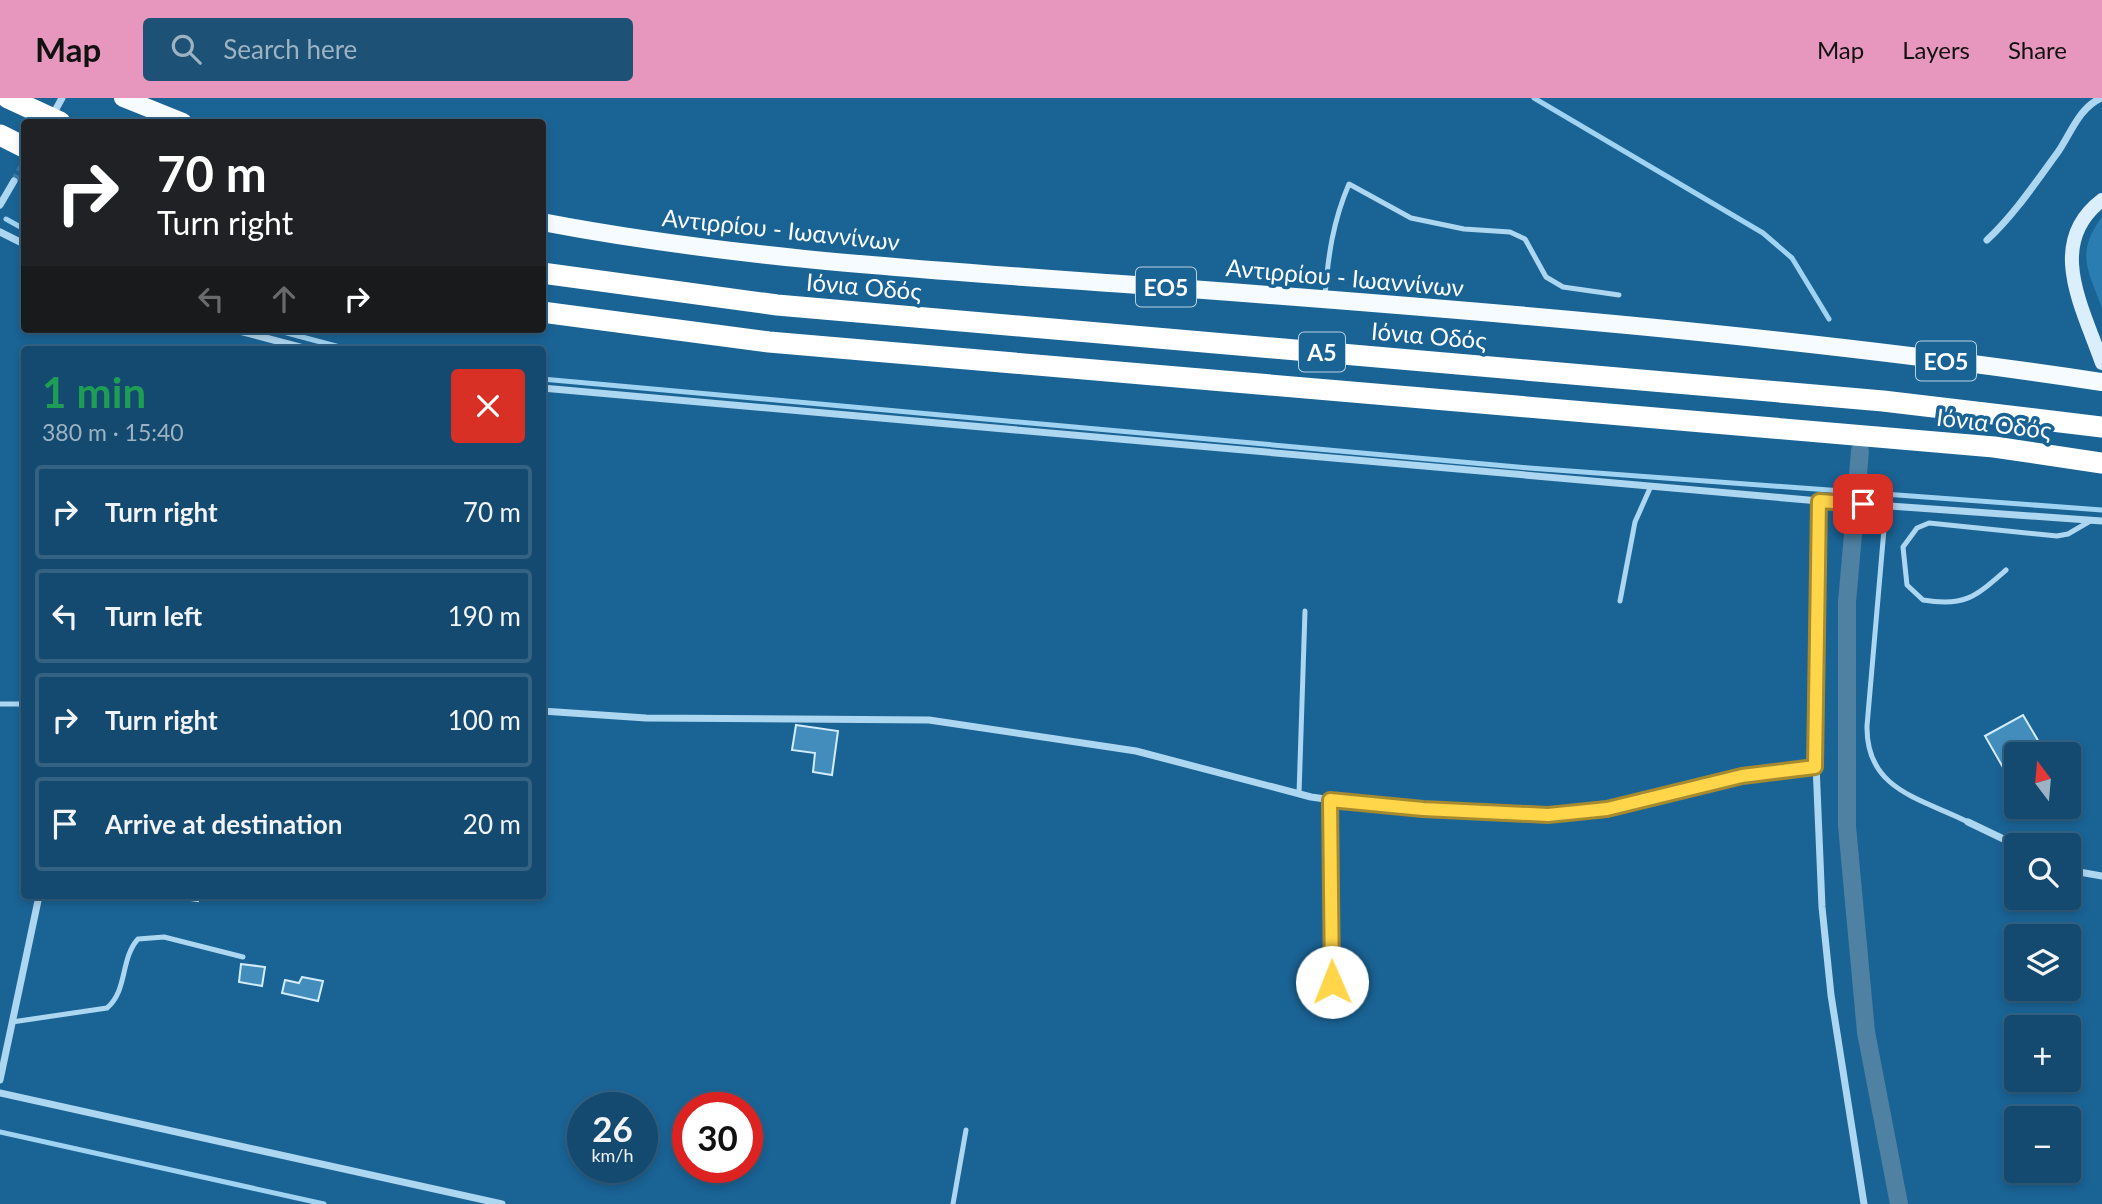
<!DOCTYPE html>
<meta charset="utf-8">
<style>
:root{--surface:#144a70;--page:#1d5175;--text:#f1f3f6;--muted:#9db3c3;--line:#336283;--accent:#e797bd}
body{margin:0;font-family:Lato,sans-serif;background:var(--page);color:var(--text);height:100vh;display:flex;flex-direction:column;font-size:26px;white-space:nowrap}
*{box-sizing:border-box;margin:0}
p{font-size:23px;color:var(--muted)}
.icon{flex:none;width:38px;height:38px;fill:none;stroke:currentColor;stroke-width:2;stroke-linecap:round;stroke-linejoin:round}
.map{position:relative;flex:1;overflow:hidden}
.panel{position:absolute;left:21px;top:248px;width:525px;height:553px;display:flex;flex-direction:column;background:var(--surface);border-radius:7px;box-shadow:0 4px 10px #0003,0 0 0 2px var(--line)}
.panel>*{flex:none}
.banner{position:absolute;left:21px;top:21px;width:525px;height:214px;border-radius:7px;box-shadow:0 4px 10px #0003,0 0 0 2px var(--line);background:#202124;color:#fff;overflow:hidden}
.needle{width:46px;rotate:344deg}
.controls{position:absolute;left:2004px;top:644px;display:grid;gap:14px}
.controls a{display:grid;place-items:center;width:77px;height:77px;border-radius:7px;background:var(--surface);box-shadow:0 4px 10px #0003,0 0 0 2px var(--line);font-size:35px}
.speed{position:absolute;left:567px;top:994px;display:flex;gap:14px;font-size:35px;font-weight:700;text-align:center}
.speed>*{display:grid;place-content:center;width:91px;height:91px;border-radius:50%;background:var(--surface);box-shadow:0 4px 10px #0003,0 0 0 2px var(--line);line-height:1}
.speed small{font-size:18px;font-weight:400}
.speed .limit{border:10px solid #d22;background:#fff;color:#111}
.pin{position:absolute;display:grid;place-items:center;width:60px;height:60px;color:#fff;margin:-30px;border-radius:14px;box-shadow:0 4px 10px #0006}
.me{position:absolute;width:77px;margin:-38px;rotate:359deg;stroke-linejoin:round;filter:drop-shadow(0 0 5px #0008)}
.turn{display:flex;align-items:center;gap:24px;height:147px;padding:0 21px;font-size:32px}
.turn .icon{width:91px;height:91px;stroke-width:2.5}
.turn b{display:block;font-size:49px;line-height:60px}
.lanes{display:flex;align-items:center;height:66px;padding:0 21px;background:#0003;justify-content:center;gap:35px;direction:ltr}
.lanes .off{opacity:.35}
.round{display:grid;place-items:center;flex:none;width:74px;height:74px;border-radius:7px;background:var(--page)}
.summary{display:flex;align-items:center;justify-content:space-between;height:119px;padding:0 21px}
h1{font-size:42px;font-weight:700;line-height:52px;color:#1e9e55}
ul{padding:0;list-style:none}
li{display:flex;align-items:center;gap:21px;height:94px;margin:0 14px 10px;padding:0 7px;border:4px solid var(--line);border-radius:7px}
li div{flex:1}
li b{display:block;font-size:26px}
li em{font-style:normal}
header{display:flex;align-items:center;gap:42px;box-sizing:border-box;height:98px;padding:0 35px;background:var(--accent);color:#111}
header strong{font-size:33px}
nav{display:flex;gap:38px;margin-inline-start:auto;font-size:24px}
.search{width:490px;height:63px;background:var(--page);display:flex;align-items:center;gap:18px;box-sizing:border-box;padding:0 24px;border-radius:7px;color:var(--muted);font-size:26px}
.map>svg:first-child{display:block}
.grass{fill:#2a7db1}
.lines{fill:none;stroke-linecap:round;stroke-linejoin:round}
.stream{stroke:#a0d3f2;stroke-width:5}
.canal{stroke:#4f81a3;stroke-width:18}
.building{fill:#438dbc;stroke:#d4ecfb;stroke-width:2}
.street-tunnel{stroke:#3c7aa5;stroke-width:7;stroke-dasharray:7 3.5;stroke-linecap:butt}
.lane{stroke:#add6f0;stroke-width:5}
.street{stroke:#add6f0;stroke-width:7}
.secondary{stroke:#dbeefb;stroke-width:14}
.primary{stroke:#f6fbff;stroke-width:18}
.highway{stroke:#fff;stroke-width:21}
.route-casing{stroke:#a68a30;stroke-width:18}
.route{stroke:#ffd54a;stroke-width:12}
.labels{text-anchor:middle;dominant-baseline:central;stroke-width:7;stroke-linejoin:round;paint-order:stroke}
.shield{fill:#1a6395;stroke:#bad0df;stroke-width:2}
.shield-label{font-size:23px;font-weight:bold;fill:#fff}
.street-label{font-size:24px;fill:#fff;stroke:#1a6395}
</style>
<header>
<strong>Map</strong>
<div class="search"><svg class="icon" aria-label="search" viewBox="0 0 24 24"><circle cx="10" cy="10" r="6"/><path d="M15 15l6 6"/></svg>Search here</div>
<nav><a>Map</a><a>Layers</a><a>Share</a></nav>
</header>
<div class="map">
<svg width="2102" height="1106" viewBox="0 0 2102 1106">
<rect width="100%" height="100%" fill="#1a6395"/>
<!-- grass -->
<path class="grass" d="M2102 119V210C2088 172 2075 155 2102 119Z"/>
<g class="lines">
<!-- stream -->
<g class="stream">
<polyline points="1534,0 1763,135 1792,160 1829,221"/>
<polyline points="6,121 24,131"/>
<polyline points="272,231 351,252"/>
<polyline points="542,281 1529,370 2102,412"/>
<polyline points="0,1034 324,1106"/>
</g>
<!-- canal -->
<g class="canal">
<polyline points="1856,400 1860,353"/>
<polyline points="1855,414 1847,504 1847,728 1866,934 1899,1106"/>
</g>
</g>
<!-- building -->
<g class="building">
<polygon points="2023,617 2046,656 2016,656 2016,692 1985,638"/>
<polygon points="796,627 838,633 832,677 813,674 815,655 792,652"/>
<polygon points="164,798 199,798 198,803"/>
<polygon points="241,866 265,869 262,888 239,884"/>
<polygon points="302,879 323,883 318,903 282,895 285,882 299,885"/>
</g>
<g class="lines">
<!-- street-tunnel -->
<polyline class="street-tunnel" points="14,83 24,65"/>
<!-- lane -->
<g class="lane">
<path d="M1325 198C1328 158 1333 123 1349 86L1411 120 1464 131 1510 134 1525 141 1546 179 1563 189 1619 197"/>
<path d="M1886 408 1867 628C1866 692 1920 700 1968 724"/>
<path d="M2006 472C1975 499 1965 509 1923 502L1907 487 1903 449 1917 430 1929 425 2057 438 2068 436 2092 422"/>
<polyline points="1620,503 1635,424 1651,388"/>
<polyline points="0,606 24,606"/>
<polyline points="1299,696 1305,513"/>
<path d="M12 924 107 910C128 892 120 861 138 841L164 839 243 859"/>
<polyline points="953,1106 966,1032"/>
</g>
<!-- street -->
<g class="street">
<polyline points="56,11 62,0"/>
<polyline points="0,107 14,83"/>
<polyline points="0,134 24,146"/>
<path d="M1987 142C2014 117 2036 84 2058 54 2071 35 2079 10 2101 0"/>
<polyline points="232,231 311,252"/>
<polyline points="542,290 1819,403 2102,423"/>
<polyline points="1819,403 1814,619 1822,809 1831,897 1864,1106"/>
<polyline points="542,613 646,620 929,622 1136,653 1311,699 1375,708 1521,717 1589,714 1742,678 1815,669"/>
<polyline points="1330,702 1332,910"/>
<polyline points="1968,724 2016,747"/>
<polyline points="2068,772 2102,778"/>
<polyline points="0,982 39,798"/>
<polyline points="0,995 502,1106"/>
</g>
<!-- secondary -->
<path class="secondary" d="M2102 102C2045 145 2083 210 2102 265"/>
<!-- primary -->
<g class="primary">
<polyline points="123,0 183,24"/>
<path d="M542 124C751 164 966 174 1177 190 1486 213 1796 238 2102 284"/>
</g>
<!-- highway -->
<g class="highway">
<polyline points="8,0 60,24"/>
<polyline points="0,37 24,49"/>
<polyline points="542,175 777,207 1883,303 2102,329"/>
<polyline points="542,214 769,244 1994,349 2102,365"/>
</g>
</g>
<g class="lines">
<!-- route casing -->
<g class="route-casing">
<polyline id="route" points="1332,884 1330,702 1423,711 1548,717 1607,711 1742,678 1815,669 1819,403 1863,406"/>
</g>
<!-- route -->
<use href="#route" class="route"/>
</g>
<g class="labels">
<!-- shield labels -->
<g class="shield">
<rect x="1136" y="169.5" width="60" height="39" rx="5"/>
<rect x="1299" y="234.5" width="46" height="39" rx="5"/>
<rect x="1916" y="243.5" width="60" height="39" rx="5"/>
</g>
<g class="shield-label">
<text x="1166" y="189">ΕΟ5</text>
<text x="1322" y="254">Α5</text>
<text x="1946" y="263">ΕΟ5</text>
</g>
<!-- street labels -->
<g class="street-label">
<text transform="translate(781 131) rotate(6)">Αντιρρίου - Ιωαννίνων</text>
<text transform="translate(1345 179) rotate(5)">Αντιρρίου - Ιωαννίνων</text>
<text transform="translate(864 188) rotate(5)">Ιόνια Οδός</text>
<text transform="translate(1429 237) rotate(5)">Ιόνια Οδός</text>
<text transform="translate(1994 325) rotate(7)">Ιόνια Οδός</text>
</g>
</g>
</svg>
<div class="controls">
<a><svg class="needle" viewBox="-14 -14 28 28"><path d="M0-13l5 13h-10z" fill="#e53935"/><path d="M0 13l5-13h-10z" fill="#9db3c3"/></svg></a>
<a><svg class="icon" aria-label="search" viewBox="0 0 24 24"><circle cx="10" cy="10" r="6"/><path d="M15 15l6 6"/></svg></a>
<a><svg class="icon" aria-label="layers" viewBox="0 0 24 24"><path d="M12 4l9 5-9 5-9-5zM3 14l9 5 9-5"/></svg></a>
<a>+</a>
<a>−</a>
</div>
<div class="speed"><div>26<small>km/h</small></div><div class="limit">30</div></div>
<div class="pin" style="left:1863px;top:406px;background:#d93025"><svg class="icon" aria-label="arrive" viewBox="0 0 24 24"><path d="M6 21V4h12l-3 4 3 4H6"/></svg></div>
<svg class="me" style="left:1332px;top:884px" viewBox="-20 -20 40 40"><circle r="19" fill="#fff"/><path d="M0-13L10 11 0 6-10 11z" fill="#ffd54a"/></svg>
<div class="banner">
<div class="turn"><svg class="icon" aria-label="right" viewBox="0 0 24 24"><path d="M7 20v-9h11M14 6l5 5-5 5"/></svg><div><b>70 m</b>Turn right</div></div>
<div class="lanes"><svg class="icon off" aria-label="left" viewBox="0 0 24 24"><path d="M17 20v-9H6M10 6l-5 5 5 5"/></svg><svg class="icon off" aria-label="ahead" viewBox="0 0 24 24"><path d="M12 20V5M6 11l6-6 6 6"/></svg><svg class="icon" aria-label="right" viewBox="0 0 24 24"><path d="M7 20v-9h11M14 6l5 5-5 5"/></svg></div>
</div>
<section class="panel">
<div class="summary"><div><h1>1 min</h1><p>380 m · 15:40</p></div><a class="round" style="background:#d93025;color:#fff"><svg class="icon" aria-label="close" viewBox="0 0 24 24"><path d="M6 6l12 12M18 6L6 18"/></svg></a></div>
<ul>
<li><svg class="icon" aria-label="right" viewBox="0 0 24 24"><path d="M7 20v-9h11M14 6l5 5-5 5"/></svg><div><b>Turn right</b></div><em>70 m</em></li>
<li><svg class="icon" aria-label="left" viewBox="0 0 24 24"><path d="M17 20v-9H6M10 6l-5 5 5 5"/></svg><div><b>Turn left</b></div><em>190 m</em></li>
<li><svg class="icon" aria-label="right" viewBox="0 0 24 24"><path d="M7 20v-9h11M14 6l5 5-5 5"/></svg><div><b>Turn right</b></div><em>100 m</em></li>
<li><svg class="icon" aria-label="arrive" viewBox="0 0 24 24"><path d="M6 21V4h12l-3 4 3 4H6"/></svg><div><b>Arrive at destination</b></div><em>20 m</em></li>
</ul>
</section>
</div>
